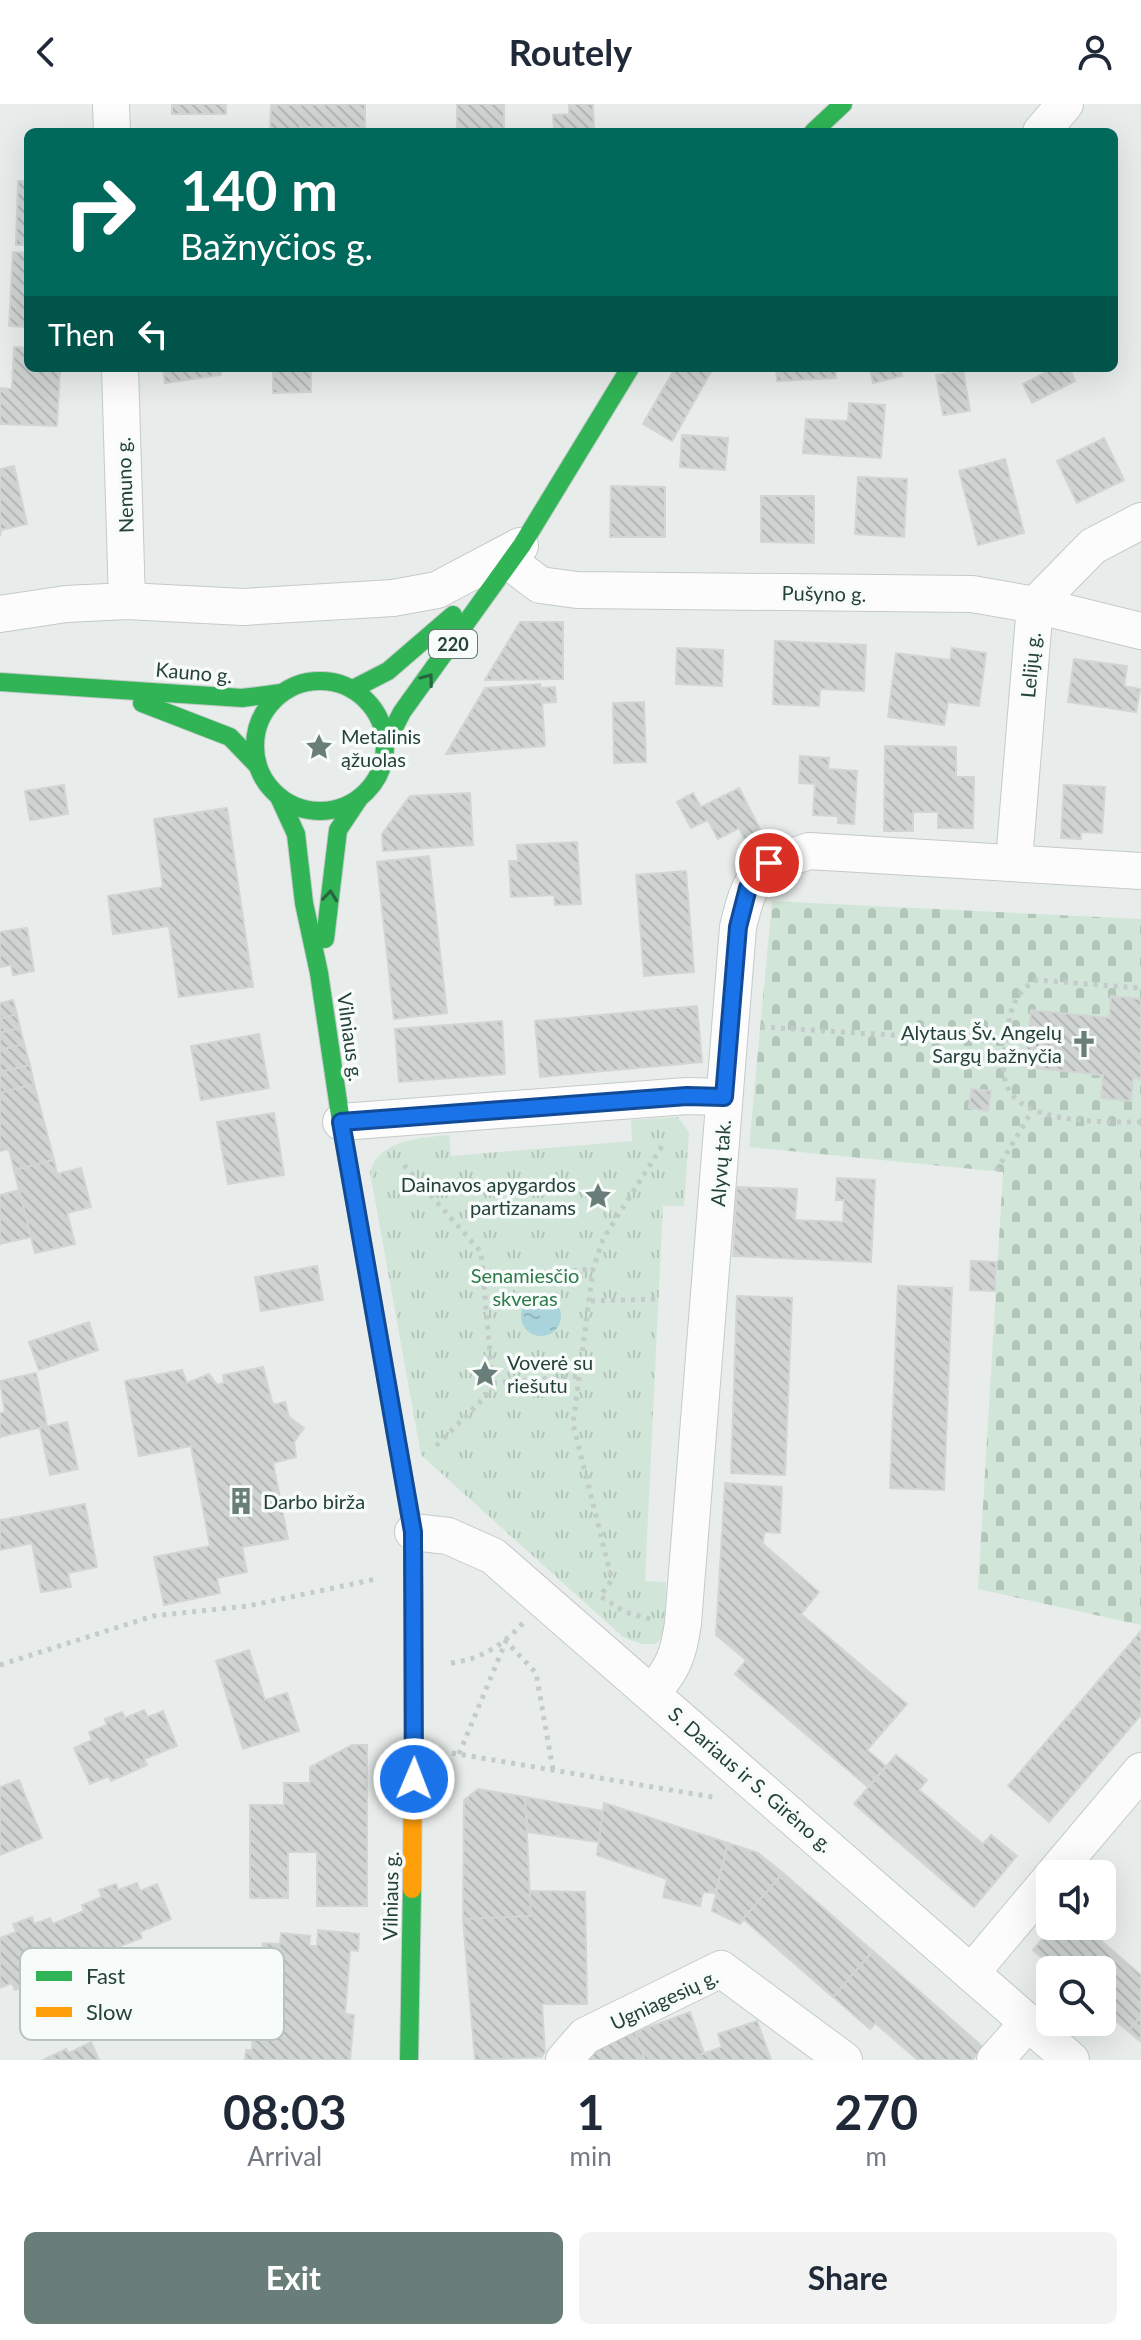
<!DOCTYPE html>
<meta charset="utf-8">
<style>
:root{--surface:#fff;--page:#f2f2f3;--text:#1f2937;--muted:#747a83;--accent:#697e78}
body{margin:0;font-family:Lato,sans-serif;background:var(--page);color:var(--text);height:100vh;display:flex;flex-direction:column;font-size:30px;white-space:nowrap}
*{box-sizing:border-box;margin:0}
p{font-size:26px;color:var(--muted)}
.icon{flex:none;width:44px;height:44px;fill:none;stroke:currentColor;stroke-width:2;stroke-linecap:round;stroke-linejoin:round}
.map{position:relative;height:1956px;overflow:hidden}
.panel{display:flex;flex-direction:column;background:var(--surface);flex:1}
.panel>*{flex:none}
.top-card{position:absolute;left:24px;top:24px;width:1094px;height:244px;border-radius:12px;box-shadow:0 8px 32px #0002;background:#00695c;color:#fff;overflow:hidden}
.buttons{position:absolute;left:1036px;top:1756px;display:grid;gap:16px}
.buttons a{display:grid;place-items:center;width:80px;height:80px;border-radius:12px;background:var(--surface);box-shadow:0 8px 32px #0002;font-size:40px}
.pin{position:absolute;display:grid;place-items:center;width:68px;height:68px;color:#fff;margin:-34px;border:4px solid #fff;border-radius:50%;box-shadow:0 2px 8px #0007}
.me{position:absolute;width:88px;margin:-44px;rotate:1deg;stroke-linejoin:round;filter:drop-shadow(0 0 6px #0008)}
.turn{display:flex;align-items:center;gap:28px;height:168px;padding:0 24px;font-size:36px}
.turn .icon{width:104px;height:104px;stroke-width:2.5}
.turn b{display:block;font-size:56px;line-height:68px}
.then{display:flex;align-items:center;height:76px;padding:0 24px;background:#0003;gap:16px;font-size:30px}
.eta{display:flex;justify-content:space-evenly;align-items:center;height:136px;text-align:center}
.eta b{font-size:48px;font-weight:700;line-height:56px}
.primary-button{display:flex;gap:16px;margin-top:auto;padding:16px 24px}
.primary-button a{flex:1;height:92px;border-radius:12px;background:var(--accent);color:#fff;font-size:32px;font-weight:700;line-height:92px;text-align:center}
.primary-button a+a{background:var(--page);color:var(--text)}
header{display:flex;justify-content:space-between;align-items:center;height:104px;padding:0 24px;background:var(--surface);font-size:36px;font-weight:700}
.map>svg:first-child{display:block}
.grass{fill:url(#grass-tufts)}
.cemetery{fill:url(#cemetery-stones)}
.water{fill:url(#water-ripples)}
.building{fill:url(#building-back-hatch);stroke:#d1d6d4;stroke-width:2}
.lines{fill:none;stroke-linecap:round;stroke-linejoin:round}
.street-casing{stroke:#c5cac8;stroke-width:38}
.fast-casing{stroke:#c3cbc8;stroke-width:20}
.slow-casing{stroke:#c3cbc8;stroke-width:20}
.path{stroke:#c3ccca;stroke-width:5;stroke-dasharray:4 6;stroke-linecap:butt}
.street{stroke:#fcfcfc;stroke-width:36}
.fast{stroke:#30b455;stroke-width:18}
.slow{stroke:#ff9f0a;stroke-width:18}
.oneway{stroke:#286442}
.route-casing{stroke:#114b97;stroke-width:20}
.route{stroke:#1a73e8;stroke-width:14}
.labels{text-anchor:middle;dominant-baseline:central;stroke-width:7;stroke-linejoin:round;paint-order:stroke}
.shield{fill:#f7fbf9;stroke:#637a73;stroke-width:2}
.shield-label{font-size:18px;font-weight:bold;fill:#24423a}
.street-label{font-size:20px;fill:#24423a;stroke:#f7fbf9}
.poi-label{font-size:20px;fill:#24423a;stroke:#f7fbf9;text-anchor:start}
.park-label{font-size:20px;fill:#2d7a4b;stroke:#f7fbf9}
.key{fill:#f7fbf9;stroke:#b8c4c0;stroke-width:2}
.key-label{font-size:22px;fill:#24423a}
</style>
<header><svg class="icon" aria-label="back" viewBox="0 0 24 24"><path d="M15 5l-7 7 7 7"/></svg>Routely<svg class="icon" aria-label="person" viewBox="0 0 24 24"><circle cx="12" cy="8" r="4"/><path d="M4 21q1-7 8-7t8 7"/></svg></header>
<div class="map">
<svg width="1141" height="1956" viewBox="0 0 1141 1956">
<defs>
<pattern id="grass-tufts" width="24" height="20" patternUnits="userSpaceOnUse" patternTransform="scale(2)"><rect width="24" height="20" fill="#d1e6d8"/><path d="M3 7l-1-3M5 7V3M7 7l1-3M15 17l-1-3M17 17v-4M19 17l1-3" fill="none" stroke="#b3c6ba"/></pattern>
<pattern id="cemetery-stones" width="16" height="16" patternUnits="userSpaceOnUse" patternTransform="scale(2)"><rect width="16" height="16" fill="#d1e6d8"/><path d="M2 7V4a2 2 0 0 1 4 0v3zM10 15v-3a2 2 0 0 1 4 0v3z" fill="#b3c6ba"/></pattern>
<pattern id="water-ripples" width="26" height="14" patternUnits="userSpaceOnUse" patternTransform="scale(2)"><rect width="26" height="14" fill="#a9d4db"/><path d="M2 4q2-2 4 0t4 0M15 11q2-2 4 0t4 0" fill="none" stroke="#91b7bd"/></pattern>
<pattern id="building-back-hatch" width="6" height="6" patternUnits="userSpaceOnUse" patternTransform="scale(2)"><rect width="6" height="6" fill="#cfd4d2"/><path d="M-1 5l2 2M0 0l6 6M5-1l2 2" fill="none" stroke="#b2b7b5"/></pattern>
</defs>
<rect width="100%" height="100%" fill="#e8edeb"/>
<!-- grass -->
<path class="grass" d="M678 1013 689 1028 684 1102H663L645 1477 666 1478 665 1530 656 1540H642L623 1533 421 1351 370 1068C379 1035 421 1034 449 1031L451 1052 632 1037 631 1016Z"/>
<!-- cemetery -->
<polygon class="cemetery" points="772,797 1141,815 1141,895 1111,892 1109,914 1031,907 1025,963 1103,971 1102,994 1131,997 1133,974 1141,975 1141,1521 978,1485 1003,1068 749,1043"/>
<!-- water -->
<circle class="water" cx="541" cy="1212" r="20"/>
<!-- building -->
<g class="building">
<rect x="172" y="0" width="54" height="10"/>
<polygon points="365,0 365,24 300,23 300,28 270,28 271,1"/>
<rect x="457" y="0" width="47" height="28"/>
<polygon points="569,0 593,0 594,28 554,28 553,11 569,10"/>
<polygon points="18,77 28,77 28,141 16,141"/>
<polygon points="13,148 28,149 28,223 9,222"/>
<polygon points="14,243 28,244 28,264 60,264 57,322 0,320 0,284 12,285"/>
<polygon points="163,264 220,264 221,271 165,279"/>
<polygon points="273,264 311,264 311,288 273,289"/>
<polygon points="675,264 712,266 672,337 643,320"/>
<polygon points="776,264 835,264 836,274 777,277"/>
<polygon points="870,264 901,264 902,272 873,279"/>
<polygon points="1054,264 1069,264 1075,277 1032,299 1023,280"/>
<polygon points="963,266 970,307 943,311 936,271"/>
<polygon points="849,299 885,301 881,354 803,349 806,315 848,317"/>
<polygon points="682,331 728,334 725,366 680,363"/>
<polygon points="1104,334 1124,376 1077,399 1057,357"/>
<polygon points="1005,355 1024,429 978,441 959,367"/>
<polygon points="14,362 27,420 1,426 0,432 0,365"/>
<polygon points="858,373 907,375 904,433 855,430"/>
<polygon points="611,382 665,383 665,433 610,433"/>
<polygon points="761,392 814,392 814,439 761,438"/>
<polygon points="520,518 563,518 563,575 485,576"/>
<polygon points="775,537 866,541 864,587 820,585 819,602 773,600"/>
<polygon points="677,544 723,546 722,582 676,580"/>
<polygon points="952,544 986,549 979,602 948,598 944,621 888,613 896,549 950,556"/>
<polygon points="1074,555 1127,562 1124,582 1140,585 1136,608 1068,598"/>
<polygon points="540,580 541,584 555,583 556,598 542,599 545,642 446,650 485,584"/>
<polygon points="644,598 646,658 614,659 613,599"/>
<polygon points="885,642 956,643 956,673 974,673 973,724 938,724 938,708 913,708 913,727 884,727"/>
<polygon points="800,652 829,654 828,665 857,667 854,720 838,719 838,712 813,711 815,680 799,679"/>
<polygon points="64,681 68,710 30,716 25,687"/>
<polygon points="1064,681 1105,683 1102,729 1081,728 1081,735 1061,734"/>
<polygon points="739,684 761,727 745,736 739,724 718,735 708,716 691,724 677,698 693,689 701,703"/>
<polygon points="470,689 473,741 383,747 382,730 410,692"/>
<polygon points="227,704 253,883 179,893 169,822 113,830 108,792 163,783 154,715"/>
<polygon points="577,738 581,800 555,801 554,791 511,793 509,757 518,757 517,741"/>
<polygon points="429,752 447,909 394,915 377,758"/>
<polygon points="686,767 694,868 644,872 636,771"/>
<polygon points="27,824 34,867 13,871 11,861 0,863 0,828"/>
<polygon points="1111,892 1141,895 1141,975 1133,974 1131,997 1101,994 1103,971 1025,963 1031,906 1109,914"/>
<polygon points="13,896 17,910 0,915 0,899"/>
<polygon points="697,902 702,958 540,973 535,917"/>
<polygon points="17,910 20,924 0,929 0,915"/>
<polygon points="502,917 505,970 399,978 395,925"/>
<polygon points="20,924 24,940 0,946 0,929"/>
<polygon points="259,930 269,984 201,996 191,942"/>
<polygon points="24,940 30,961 0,968 0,946"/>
<polygon points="30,961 34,980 0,989 0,968"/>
<polygon points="34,980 54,1056 14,1066 9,1045 0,1047 0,989"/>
<polygon points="971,985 991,987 988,1007 969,1004"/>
<polygon points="274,1009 284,1071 228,1080 217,1018"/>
<polygon points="54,1056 57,1070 81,1064 91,1103 67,1109 75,1140 35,1149 14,1066"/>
<polygon points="837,1074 875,1076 871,1158 733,1152 737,1083 797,1085 795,1116 843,1118 844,1096 836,1096"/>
<polygon points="19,1086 31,1133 0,1140 0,1091"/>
<polygon points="971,1157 996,1158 995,1187 970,1186"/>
<polygon points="317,1162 323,1196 261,1207 255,1173"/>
<polygon points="898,1182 952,1184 944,1386 890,1384"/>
<polygon points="737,1192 792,1194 785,1371 731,1369"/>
<polygon points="89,1218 98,1246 39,1266 29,1238"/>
<polygon points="263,1263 273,1301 285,1298 289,1313 304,1324 294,1338 296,1353 273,1359 288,1435 242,1443 247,1468 217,1474 220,1489 164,1501 154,1453 210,1442 191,1342 139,1352 125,1277 182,1266 187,1279 209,1270 217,1281 224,1279 223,1271"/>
<polygon points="36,1269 47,1322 0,1333 0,1309 5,1308 0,1277"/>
<polygon points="67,1318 78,1365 50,1371 40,1324"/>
<polygon points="725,1379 782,1383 780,1429 764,1428 763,1440 819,1488 801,1510 907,1600 867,1646 886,1662 868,1683 735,1570 746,1556 716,1531"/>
<polygon points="85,1400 97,1463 68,1469 71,1483 41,1488 32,1439 0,1446 0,1416"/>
<polygon points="1141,1527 1141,1611 1049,1718 1008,1682"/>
<polygon points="249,1546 265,1596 287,1589 299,1627 243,1645 216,1557"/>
<polygon points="144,1606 148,1613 163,1607 177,1642 144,1655 147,1661 111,1677 109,1672 90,1680 74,1644 92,1636 89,1628 107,1621 105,1615 122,1608 125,1614"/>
<polygon points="352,1641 367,1641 367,1802 317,1802 317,1748 288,1748 288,1794 250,1794 250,1701 284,1701 284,1679 310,1679 310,1663"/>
<polygon points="896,1651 927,1676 919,1686 983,1740 991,1731 1017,1752 974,1803 854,1700"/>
<polygon points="19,1676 42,1734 0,1751 0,1683"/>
<polygon points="478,1685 525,1693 531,1812 463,1815 464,1696"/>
<polygon points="525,1693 603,1707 600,1738 528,1728"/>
<polygon points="604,1699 728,1739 715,1789 703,1788 700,1802 663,1793 667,1775 597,1751"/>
<polygon points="728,1739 758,1749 783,1769 740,1820 712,1807"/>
<polygon points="783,1769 873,1847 833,1893 743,1815"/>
<polygon points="137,1779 140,1787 157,1780 171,1815 140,1828 142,1834 102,1849 99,1843 51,1861 55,1871 15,1886 12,1879 0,1884 0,1834 16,1828 13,1820 32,1813 34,1820 50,1814 53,1820 84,1807 82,1801 102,1793 99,1786 116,1780 118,1786"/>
<polygon points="530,1787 585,1788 587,1900 542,1900 545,1948 541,1953 475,1956 463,1815 531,1812"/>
<polygon points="1053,1822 1084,1822 1141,1871 1141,1912 1128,1927 1102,1905 1102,1866 1057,1866 1033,1846"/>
<polygon points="318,1826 359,1830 358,1847 350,1846 345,1910 354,1911 350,1956 245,1956 246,1946 252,1946 253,1926 263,1927 265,1906 257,1905 259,1877 249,1876 250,1858 261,1858 263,1839 280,1840 281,1829 310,1832 309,1842 317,1842"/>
<polygon points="873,1847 983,1943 972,1956 918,1956 875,1919 870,1925 833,1893"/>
<polygon points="690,1908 704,1949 697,1952 698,1956 645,1956 635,1928"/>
<polygon points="1141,1912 1141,1938 1128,1927"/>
<polygon points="757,1917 771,1956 698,1956 697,1952 722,1943 718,1930"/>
<polygon points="635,1928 645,1956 580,1956 578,1948"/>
<polygon points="91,1938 99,1956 43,1956 66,1945 69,1949"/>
</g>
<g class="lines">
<!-- street casing -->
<g class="street-casing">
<g id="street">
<polyline points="111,0 112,28"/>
<polyline points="1041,28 1065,0"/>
<polyline points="120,264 127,497"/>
<polyline points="510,458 540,481 577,486 972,490 1035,501 1141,527"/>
<polyline points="0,510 66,500 127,497 243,503 393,494 437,486 520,442"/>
<polyline points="1014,757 1035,501 1093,442 1141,417"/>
<polyline points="341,1018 687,992 724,993"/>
<polyline points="413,1428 448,1432 493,1452 1071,1956"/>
<path d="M652 1588C673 1566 679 1549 683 1519L738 823C751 770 756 764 809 747L1141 767"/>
<polyline points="1054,1770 1141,1667"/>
<polyline points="971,1869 1050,1775"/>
<polyline points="564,1956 585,1932 721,1865 844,1956"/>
<polyline points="995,1956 1028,1919"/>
</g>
</g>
<!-- fast casing -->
<g class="fast-casing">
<g id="fast">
<polyline points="813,28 843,0"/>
<circle cx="320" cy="642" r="65"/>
<polyline points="0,578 242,594 281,589"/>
<polyline points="353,585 388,567 453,511"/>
<polyline points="142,599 230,633 257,661"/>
<polyline points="386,639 402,608 522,441 630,264"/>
<polyline points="279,693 296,730 304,799 319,869 341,1018 413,1428 414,1500"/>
<polyline points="325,835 338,726 358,696"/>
<polyline points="409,1956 412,1785"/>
</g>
</g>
<!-- slow casing -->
<g class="slow-casing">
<polyline id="slow" points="412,1785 414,1500"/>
</g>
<!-- path -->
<g class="path">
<path d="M761 923 1005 938C1005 950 1002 965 1005 976 1015 1021 1104 1018 1141 1018"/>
<path d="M1005 938C1010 911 1011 891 1036 876L1141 884"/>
<polyline points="404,1061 481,1148 493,1285 435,1343"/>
<polyline points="996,1067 1032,1007"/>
<polyline points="483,1174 593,1165"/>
<polyline points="591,1197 655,1195"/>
<polyline points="493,1279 580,1272"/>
<polyline points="650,1515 625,1508 600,1492 612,1476 573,1320 593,1165 603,1135 664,1039"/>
<path d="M451 1559C482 1555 503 1541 524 1518"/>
<polyline points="0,1561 153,1512 248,1502 376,1475"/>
<polyline points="452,1649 718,1694"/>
<polyline points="459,1650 506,1537 536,1569 553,1666"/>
</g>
<!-- street -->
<use href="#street" class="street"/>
<!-- fast -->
<use href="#fast" class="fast"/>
<!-- slow -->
<use href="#slow" class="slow"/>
</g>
<!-- one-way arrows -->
<defs><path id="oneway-chevron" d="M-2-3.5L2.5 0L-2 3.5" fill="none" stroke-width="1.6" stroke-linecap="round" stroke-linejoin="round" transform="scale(2)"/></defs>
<g class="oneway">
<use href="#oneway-chevron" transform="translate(428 575) rotate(-53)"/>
<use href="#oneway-chevron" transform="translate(330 792) rotate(-84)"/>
</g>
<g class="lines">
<!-- route casing -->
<g class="route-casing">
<polyline id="route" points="414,1675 413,1428 341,1018 687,992 724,993 738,823 748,784 769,759"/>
</g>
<!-- route -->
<use href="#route" class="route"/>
</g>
<!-- icons -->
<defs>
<g id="sight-bare" transform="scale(2.16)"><path d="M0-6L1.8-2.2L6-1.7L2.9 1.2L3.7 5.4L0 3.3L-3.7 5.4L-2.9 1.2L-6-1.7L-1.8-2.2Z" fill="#697e78" stroke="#f7fbf9" stroke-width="2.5" paint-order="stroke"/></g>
<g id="church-bare" transform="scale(2.16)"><path d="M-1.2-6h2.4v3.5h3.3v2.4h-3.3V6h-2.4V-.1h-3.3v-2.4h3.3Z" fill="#697e78" stroke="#f7fbf9" stroke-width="2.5" paint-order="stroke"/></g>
<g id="building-bare" transform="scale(2.16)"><path d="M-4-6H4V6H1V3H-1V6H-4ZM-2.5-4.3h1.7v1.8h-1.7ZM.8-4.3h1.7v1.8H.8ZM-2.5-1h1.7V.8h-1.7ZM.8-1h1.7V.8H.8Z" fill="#697e78" stroke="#f7fbf9" stroke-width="2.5" paint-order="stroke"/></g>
</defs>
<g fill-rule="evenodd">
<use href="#sight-bare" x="319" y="643"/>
<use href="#church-bare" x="1084" y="940"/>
<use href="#sight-bare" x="598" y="1092"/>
<use href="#sight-bare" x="485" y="1270"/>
<use href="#building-bare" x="241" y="1397"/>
</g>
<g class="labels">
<!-- shield labels -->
<rect class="shield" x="429" y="526" width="48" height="28" rx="6"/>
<g class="shield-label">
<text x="453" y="540">220</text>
</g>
<!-- street labels -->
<g class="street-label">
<text transform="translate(124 381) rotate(-92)">Nemuno g.</text>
<text transform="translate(824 489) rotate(1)">Pušyno g.</text>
<text transform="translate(1030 561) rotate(-85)">Lelijų g.</text>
<text transform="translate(194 568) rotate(5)">Kauno g.</text>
<text transform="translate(351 933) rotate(82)">Vilniaus g.</text>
<text transform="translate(720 1059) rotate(-86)">Alyvų tak.</text>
<text transform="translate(751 1675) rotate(41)">S. Dariaus ir S. Girėno g.</text>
<text transform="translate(390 1792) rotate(-89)">Vilniaus g.</text>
<text transform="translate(664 1895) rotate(-25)">Ugniagesių g.</text>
</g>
<!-- poi labels -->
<g class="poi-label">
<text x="341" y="632">Metalinis<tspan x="341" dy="23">ąžuolas</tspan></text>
<text x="1062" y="928" text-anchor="end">Alytaus Šv. Angelų<tspan x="1062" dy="23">Sargų bažnyčia</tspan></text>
<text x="576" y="1080" text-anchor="end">Dainavos apygardos<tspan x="576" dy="23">partizanams</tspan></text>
<text x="507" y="1258">Voverė su<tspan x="507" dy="23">riešutu</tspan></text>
<text x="263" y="1397">Darbo birža</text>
</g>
<!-- park labels -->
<g class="park-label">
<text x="525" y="1171">Senamiesčio<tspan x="525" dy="23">skveras</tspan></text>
</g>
</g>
<!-- legend -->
<rect x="20" y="1844" width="264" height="92" rx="12" class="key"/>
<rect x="36" y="1867" width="36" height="10" fill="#30b455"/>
<rect x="36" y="1903" width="36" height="10" fill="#ff9f0a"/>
<g class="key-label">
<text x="86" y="1880">Fast</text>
<text x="86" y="1916">Slow</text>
</g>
</svg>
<div class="buttons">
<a><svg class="icon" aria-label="sound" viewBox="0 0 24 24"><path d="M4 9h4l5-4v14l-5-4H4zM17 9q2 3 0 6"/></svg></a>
<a><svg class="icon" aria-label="search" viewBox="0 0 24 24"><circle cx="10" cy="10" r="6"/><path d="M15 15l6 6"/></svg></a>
</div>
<div class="pin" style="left:769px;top:759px;background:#d93025"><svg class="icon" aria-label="arrive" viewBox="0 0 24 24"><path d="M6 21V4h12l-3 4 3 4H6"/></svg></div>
<svg class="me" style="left:414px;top:1675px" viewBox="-20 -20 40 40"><circle r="17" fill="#1a73e8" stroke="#fff" stroke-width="3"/><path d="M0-11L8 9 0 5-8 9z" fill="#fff"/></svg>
<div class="top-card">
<div class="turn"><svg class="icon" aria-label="right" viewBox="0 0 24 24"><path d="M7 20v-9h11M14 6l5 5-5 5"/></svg><div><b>140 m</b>Bažnyčios g.</div></div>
<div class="then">Then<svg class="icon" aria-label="left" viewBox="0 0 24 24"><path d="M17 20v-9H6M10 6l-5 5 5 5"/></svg></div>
</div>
</div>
<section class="panel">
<div class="eta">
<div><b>08:03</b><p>Arrival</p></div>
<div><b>1</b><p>min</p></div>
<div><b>270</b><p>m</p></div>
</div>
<div class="primary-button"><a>Exit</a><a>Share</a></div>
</section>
